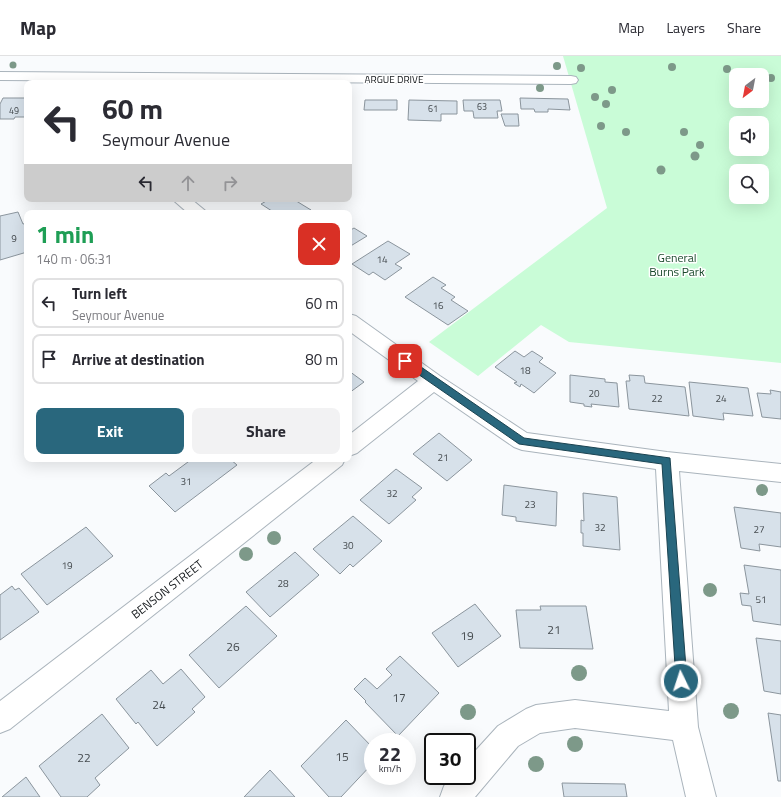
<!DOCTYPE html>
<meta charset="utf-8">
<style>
:root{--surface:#fff;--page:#f2f2f3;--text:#2b2b33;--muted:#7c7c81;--line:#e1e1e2;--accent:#29677d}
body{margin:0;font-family:"Titillium Web",sans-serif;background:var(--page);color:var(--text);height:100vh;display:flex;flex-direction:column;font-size:15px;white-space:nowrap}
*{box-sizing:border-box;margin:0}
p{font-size:13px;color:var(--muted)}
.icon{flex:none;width:22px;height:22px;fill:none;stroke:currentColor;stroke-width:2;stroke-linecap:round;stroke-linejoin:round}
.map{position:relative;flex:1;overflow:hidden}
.side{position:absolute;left:24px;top:154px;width:328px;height:252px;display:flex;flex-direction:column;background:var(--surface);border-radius:8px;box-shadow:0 4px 16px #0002}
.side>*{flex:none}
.hud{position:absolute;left:24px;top:24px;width:328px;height:122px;border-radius:8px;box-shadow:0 4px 16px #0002;background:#fff;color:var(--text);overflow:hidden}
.needle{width:26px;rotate:212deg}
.buttons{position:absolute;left:729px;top:12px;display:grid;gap:8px}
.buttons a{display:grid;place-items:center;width:40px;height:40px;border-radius:8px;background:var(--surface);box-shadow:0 4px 16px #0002;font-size:20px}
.speed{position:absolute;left:364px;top:677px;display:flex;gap:8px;font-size:20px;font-weight:700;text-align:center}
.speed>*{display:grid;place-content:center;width:52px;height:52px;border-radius:50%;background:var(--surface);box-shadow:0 4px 16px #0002;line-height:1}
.speed small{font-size:10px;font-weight:400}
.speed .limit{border:2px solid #111;border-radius:6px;background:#fff;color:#111}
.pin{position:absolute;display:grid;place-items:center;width:34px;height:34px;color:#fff;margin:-17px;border-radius:8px;box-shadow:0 2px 6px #0006}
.me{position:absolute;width:44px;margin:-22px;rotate:356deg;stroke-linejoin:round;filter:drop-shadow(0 0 3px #0008)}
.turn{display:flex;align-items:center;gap:14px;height:84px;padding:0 12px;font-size:18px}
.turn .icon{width:52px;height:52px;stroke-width:2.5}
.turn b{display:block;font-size:28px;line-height:34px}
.lanes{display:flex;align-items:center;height:38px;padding:0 12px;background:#0003;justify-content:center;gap:20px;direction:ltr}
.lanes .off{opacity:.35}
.round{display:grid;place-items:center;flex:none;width:42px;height:42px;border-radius:8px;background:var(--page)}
.headline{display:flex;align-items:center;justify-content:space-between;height:68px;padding:0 12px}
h1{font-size:24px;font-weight:700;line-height:30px;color:#1e9e55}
.primary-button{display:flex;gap:8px;margin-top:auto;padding:8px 12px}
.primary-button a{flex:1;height:46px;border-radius:8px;background:var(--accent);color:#fff;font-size:16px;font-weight:700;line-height:46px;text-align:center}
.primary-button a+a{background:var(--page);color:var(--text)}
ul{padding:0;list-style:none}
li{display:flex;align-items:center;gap:12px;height:50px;margin:0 8px 6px;padding:0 4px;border:2px solid var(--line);border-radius:8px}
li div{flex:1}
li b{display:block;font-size:15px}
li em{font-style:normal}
header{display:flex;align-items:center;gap:24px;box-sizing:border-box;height:56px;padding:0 20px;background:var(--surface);border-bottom:1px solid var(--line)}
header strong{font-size:19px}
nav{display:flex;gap:22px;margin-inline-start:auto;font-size:14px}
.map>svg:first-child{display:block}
.green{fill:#c9fcd7;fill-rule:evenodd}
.building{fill:#d7e1ea;stroke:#8b959d}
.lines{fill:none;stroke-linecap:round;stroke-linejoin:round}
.minor-casing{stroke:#aab4bc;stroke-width:2}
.minor{fill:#fff;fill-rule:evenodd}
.tree{fill:#7d9989}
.route{fill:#29677d;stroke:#1b4351}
.labels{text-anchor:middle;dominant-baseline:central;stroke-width:3;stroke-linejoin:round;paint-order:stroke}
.far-number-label{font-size:9px;fill:#444a4e}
.far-street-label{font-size:10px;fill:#13171a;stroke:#fff}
.number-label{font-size:10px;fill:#444a4e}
.park-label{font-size:12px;fill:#18482a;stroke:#fff}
.street-label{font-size:12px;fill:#13171a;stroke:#fff}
.near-number-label{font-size:12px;fill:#444a4e}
</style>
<header>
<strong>Map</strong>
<nav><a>Map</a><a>Layers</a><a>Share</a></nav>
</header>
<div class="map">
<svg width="781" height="741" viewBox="0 0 781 741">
<rect width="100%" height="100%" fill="#f9fbfd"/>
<!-- green -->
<path class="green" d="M563 0H781V307L569 286 541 269 478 320 429 286 607 152ZM736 19H762V45H736ZM736 67H762V93H736ZM736 115H762V141H736Z"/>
<!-- building -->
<g class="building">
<polygon points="3,42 27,42 27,61 15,61 14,63 0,63 0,48"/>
<polygon points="520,42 568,43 570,54 548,53 548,56 535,56 534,53 521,53"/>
<polygon points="365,44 397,44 397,54 364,54"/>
<polygon points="409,44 457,45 457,58 441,58 441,65 408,64"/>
<polygon points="463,44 500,44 502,55 497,55 498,62 474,62 473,55 464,55"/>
<polygon points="501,58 518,58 519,70 505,70"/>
<polygon points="270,143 293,143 311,154 306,157 275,157 261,148"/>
<polygon points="18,156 23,168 27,167 27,196 0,204 0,160"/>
<polygon points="354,172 367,180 349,191 349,175"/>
<polygon points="388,185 410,198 395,208 402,212 385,224 373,216 369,219 352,208"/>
<polygon points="433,221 446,229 441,232 455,241 451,244 468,255 448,269 405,241"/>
<polygon points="515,295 524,301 532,295 543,302 539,306 556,317 534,337 521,328 520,331 514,327 517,326 495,311"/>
<polygon points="349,315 364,326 349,337"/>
<polygon points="570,319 605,323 605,326 617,327 619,351 591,348 592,351 584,350 584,348 570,346"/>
<polygon points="629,319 644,320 645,327 685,331 689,360 629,353 626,325 630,325"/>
<polygon points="689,326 748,332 753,360 723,357 724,364 693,360"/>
<polygon points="770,334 781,336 781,363 762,361 757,337 771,338"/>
<polygon points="439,377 472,404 447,425 413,398"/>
<polygon points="192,403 230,403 237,409 175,456 149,430 166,417 169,420"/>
<polygon points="396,413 422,432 412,441 416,444 389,468 360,444"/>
<polygon points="504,429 557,436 556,470 516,465 516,461 502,459"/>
<polygon points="583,437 617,441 620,494 583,490 583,477 581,477 581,464 584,465"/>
<polygon points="734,451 781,457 781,491 759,488 760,495 741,492"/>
<polygon points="353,460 382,485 353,511 350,508 340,518 313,493"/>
<polygon points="86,471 113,500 47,549 21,518"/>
<polygon points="295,496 319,519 270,561 246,536"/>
<polygon points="744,509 781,514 781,569 753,565 751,550 742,549 740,537 749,538"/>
<polygon points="12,530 15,534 19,532 39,556 0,584 0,539"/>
<polygon points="475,548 501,580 458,611 432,577"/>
<polygon points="246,550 277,580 219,632 189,599"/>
<polygon points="540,550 586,550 593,593 520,592 516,554 541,554"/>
<polygon points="756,582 781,585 781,638 764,635"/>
<polygon points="400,600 439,637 398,680 365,646 366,645 354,633 365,622 377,633 392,619 386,613"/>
<polygon points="181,613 205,641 192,653 195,656 157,690 138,666 136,668 116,643 151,614 163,628"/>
<polygon points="768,657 781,659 781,725 778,725"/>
<polygon points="102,658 129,692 95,722 100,729 87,741 61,741 39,710"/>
<polygon points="346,664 373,692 373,707 341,741 329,741 301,710"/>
<polygon points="270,714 295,741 244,741"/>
<polygon points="26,721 40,741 2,741"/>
<polygon points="562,727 625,728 627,741 564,741"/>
</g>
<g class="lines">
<!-- minor casing -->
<g class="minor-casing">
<g id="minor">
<polygon points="0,16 571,20 576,21 578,24 576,27 571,28 0,24"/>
<polygon points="172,143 191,143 208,157 188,157"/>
<polygon points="349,258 356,260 440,320 527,377 667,396 781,408 781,426 679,415 698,671 716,741 686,741 673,684 575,672 540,677 518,690 475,741 440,741 444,730 453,720 467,720 467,704 498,670 526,653 536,649 575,644 669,655 656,413 522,394 514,391 434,336 357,397 349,400 349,379 418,325 349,275"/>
<polygon points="317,403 345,403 342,409 10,673 0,677 0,645"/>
</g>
</g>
<!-- minor -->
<use href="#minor" class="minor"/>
</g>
<!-- trees -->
<g class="tree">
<circle cx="13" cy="9" r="3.5"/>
<circle cx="557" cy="10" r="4"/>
<circle cx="672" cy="11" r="4"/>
<circle cx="581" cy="12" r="4"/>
<circle cx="727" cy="13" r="4"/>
<circle cx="771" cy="22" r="4"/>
<circle cx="540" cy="32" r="4"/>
<circle cx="612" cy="34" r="4"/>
<circle cx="595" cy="41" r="4"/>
<circle cx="606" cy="48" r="4"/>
<circle cx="601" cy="70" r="4"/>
<circle cx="626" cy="76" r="4"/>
<circle cx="684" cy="76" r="4"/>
<circle cx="700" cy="89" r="4"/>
<circle cx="695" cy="100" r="4.5"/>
<circle cx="661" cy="114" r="4.5"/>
<circle cx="762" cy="434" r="6"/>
<circle cx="274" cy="482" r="7"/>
<circle cx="246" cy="498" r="7"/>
<circle cx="710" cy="534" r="7"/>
<circle cx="579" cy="617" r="8"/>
<circle cx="731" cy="655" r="8"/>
<circle cx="468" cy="656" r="8"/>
<circle cx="575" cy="688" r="8"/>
<circle cx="536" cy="708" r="8"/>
</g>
<!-- route -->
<polygon class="route" points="402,302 408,302 524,382 670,402 687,625 685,629 681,631 677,629 676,625 662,408 519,388 402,307 400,305"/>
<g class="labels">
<!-- far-number labels -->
<g class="far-number-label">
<text x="482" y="50">63</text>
<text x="433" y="52">61</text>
<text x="14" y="54">49</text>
</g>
<!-- far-street labels -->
<g class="far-street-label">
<text x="394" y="23">ARGUE DRIVE</text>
</g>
<!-- number labels -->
<g class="number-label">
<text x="14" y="182">9</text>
<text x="382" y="203">14</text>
<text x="438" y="249">16</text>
<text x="525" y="314">18</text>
<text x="594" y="337">20</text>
<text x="657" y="342">22</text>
<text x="721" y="342">24</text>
<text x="443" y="401">21</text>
<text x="186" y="425">31</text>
<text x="392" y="437">32</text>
<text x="530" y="448">23</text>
<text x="600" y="471">32</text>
<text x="759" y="473">27</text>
<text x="348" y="489">30</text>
<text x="67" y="509">19</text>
<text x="283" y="527">28</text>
<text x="761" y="543">51</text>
</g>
<!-- park labels -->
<g class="park-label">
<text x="677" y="201">General<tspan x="677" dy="14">Burns Park</tspan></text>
</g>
<!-- street labels -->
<g class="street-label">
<text transform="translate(167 533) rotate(-38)">BENSON STREET</text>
</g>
<!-- near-number labels -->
<g class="near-number-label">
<text x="554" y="573">21</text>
<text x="467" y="579">19</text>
<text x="233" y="590">26</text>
<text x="399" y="641">17</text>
<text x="159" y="648">24</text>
<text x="342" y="700">15</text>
<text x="84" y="701">22</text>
</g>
</g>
</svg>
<div class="buttons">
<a><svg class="needle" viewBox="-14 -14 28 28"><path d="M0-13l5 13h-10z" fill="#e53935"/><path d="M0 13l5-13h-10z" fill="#7c7c81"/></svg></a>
<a><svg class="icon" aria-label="sound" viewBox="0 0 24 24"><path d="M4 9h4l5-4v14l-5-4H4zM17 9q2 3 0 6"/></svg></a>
<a><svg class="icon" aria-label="search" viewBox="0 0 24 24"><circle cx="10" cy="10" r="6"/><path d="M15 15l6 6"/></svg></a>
</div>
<div class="speed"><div>22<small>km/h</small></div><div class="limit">30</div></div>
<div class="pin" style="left:405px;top:305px;background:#d93025"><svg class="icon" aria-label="arrive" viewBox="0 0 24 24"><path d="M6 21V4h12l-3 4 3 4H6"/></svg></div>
<svg class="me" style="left:681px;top:625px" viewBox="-20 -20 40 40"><circle r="17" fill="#29677d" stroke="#fff" stroke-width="3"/><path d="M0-11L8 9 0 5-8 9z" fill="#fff"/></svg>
<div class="hud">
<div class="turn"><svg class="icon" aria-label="left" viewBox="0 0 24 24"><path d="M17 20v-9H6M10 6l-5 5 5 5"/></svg><div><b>60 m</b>Seymour Avenue</div></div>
<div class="lanes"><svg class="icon" aria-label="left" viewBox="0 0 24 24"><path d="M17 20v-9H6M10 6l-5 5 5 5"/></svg><svg class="icon off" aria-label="ahead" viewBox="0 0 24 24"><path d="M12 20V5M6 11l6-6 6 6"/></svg><svg class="icon off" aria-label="right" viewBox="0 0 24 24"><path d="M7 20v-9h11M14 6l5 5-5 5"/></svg></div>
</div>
<section class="side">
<div class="headline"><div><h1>1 min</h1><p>140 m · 06:31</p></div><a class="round" style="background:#d93025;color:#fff"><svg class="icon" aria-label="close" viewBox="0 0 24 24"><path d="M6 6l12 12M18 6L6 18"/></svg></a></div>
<ul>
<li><svg class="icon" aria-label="left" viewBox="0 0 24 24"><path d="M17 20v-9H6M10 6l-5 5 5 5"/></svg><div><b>Turn left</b><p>Seymour Avenue</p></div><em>60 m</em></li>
<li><svg class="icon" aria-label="arrive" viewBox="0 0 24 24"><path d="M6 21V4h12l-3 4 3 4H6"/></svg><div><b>Arrive at destination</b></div><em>80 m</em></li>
</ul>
<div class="primary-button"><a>Exit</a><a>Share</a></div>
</section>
</div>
